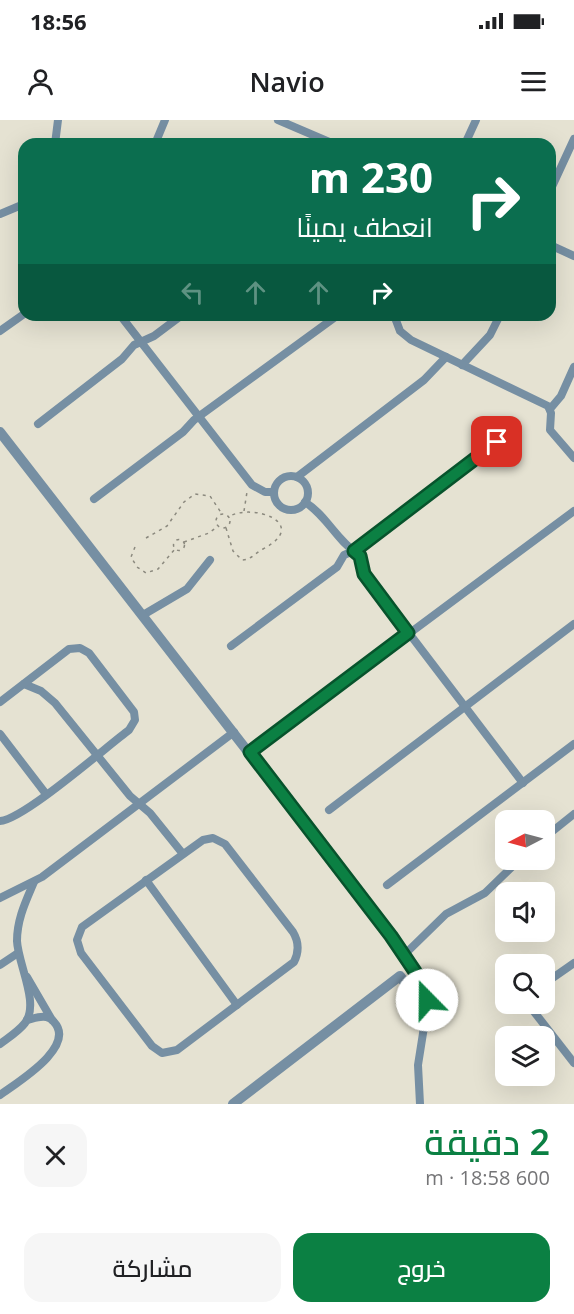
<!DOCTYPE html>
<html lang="ar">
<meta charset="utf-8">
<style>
:root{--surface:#fff;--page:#f6f6f6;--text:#202124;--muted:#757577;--accent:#0b8043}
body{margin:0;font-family:"Open Sans",Cairo,sans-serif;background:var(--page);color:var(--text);direction:rtl;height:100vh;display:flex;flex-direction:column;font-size:22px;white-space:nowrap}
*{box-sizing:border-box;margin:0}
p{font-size:20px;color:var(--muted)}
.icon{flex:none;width:33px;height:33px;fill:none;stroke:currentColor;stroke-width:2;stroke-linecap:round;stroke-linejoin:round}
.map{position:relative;height:984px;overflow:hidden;direction:ltr}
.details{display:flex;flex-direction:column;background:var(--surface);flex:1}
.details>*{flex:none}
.banner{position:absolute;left:18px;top:18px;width:538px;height:183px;border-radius:18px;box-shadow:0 6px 24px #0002;direction:rtl;background:#0b6e4f;color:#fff;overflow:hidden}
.needle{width:39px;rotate:264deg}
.tools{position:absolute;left:495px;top:690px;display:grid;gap:12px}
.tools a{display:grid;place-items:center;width:60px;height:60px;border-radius:12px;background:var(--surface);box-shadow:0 6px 24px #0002;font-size:30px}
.pin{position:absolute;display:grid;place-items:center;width:51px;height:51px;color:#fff;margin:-26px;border-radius:12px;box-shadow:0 3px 9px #0006}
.me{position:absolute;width:66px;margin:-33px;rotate:338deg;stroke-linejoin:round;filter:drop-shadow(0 0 4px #0008)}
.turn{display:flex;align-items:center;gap:21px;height:126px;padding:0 24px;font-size:27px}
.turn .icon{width:78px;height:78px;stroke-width:2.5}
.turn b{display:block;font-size:42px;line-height:51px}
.lanes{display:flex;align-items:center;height:57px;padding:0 24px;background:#0003;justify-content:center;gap:30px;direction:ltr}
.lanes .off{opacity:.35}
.round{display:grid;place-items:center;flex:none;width:63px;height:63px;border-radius:18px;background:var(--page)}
.head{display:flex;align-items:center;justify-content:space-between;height:102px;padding:0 24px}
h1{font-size:36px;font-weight:600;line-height:45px;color:var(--accent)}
.action{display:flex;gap:12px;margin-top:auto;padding:12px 24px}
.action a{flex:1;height:69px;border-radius:18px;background:var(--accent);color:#fff;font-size:24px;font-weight:600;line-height:69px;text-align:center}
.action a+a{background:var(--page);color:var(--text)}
.status{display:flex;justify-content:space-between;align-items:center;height:42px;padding:0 30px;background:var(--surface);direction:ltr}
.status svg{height:16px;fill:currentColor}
header{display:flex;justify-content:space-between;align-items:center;height:78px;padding:0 24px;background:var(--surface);font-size:27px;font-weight:600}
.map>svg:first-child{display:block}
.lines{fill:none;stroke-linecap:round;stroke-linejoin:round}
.path{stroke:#8b897e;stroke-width:1.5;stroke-dasharray:3 4.5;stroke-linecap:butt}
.minor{stroke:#768fa3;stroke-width:8}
.tertiary{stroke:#768fa3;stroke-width:10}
.route-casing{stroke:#07532c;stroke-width:15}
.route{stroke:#0b8043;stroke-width:10}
</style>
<div class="status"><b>18:56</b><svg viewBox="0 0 49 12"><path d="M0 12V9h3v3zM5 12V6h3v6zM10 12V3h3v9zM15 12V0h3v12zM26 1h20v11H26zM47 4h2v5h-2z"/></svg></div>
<header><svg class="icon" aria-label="menu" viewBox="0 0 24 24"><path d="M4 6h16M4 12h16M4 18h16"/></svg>Navio<svg class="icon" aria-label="person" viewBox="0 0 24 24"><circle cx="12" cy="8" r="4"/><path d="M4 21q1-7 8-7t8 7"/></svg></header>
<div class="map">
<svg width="574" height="984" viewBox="0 0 574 984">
<rect width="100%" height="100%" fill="#e5e2d2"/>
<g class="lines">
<!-- path -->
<g class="path">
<polyline points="244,391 247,372"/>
<circle cx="223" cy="401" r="7"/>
<path d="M226 408 233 431 242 440C251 440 255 433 263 429 311 404 253 382 228 397"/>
<polyline points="146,418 167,406 184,382 195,374 210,376 222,394"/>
<circle cx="179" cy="425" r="5.5"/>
<polyline points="184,422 209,413 217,407"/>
<polyline points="135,427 131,437 137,447 146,453 158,449 175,429"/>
</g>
<!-- minor -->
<g class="minor">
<polyline points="278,0 334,24"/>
<polyline points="55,24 58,0"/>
<polyline points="155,24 165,0"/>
<polyline points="465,24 476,0"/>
<polyline points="550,71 574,19"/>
<polyline points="0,94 24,84"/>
<polyline points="550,125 574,136"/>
<polyline points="120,195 252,365 265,372 274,372"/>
<polyline points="394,195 400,211 411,220 548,286 551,293 550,310 574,338"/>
<polyline points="0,211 24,194"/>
<polyline points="462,245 490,215 500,195"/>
<polyline points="550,289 561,276 574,247"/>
<polyline points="38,304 122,239 134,225 154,216 182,195"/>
<circle cx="291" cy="373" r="17"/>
<polyline points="297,357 424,260 446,237"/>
<polyline points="94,379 183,312 194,300 338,195"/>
<path d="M305 382C327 396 337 421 358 434L364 454 523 663"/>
<polyline points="143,495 187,469 210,440"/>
<polyline points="231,526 337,447 344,435 358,429 515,308"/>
<polyline points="24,564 41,571 55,583 130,676 150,693 183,734"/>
<path d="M0 582 69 529 80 528 89 533 134 592 135 600 129 610C106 627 23 700 0 701"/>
<polyline points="0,614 46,674"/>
<polyline points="250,632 574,391"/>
<polyline points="329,690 574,504"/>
<path d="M213 718 225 724 293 812C299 822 299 832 294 842L177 930 162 933 152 926 81 833 77 820 82 807 203 720Z"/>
<polyline points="544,718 574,694"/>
<polyline points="146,760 237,885"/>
<polyline points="387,765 574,624"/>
<polyline points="0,778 42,757 234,612"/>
<polyline points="404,835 446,794 485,773 519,740"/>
<polyline points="0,845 18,833"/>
<polyline points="27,857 52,900"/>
<polyline points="544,864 574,843"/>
<polyline points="528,884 574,943"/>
<path d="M0 924C8 918 19 911 25 903 40 884 18 844 17 821 17 799 26 781 34 762"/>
<path d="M0 975C16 963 77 927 54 902 47 893 36 898 27 900"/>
<polyline points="420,984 418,945 427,888 423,865"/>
</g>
<!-- tertiary -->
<g class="tertiary">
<polyline points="0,312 380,802 423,865"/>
<polyline points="233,984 400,856 427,894"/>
</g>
</g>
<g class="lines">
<!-- route casing -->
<g class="route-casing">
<polyline id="route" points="427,880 420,859 391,816 250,632 408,513 364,454 360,436 354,431 497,322"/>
</g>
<!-- route -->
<use href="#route" class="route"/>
</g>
</svg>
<div class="tools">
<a><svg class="needle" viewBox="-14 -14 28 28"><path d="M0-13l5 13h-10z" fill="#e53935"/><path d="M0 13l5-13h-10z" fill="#757577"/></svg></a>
<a><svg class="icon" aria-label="sound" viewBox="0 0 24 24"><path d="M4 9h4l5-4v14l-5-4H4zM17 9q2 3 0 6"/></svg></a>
<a><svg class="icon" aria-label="search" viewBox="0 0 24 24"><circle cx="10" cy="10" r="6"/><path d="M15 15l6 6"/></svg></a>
<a><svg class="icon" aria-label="layers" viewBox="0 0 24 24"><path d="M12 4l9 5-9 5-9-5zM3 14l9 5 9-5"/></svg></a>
</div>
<div class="pin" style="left:497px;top:322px;background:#d93025"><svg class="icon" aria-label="arrive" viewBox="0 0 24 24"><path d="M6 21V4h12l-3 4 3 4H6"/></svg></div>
<svg class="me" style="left:427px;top:880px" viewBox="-20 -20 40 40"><circle r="19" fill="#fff"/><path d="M0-13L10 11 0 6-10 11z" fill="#0b8043"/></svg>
<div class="banner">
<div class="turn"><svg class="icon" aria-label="right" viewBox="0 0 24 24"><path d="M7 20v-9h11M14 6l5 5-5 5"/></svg><div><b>230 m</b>انعطف يمينًا</div></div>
<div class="lanes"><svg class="icon off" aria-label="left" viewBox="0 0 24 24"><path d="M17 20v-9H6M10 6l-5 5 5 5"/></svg><svg class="icon off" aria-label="ahead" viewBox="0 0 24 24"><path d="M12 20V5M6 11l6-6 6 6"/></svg><svg class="icon off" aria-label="ahead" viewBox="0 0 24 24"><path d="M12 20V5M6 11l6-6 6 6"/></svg><svg class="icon" aria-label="right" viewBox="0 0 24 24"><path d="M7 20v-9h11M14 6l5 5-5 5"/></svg></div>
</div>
</div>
<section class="details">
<div class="head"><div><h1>2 دقيقة</h1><p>600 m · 18:58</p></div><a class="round"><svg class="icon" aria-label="close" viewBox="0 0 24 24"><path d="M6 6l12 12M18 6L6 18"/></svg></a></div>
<div class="action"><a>خروج</a><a>مشاركة</a></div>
</section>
